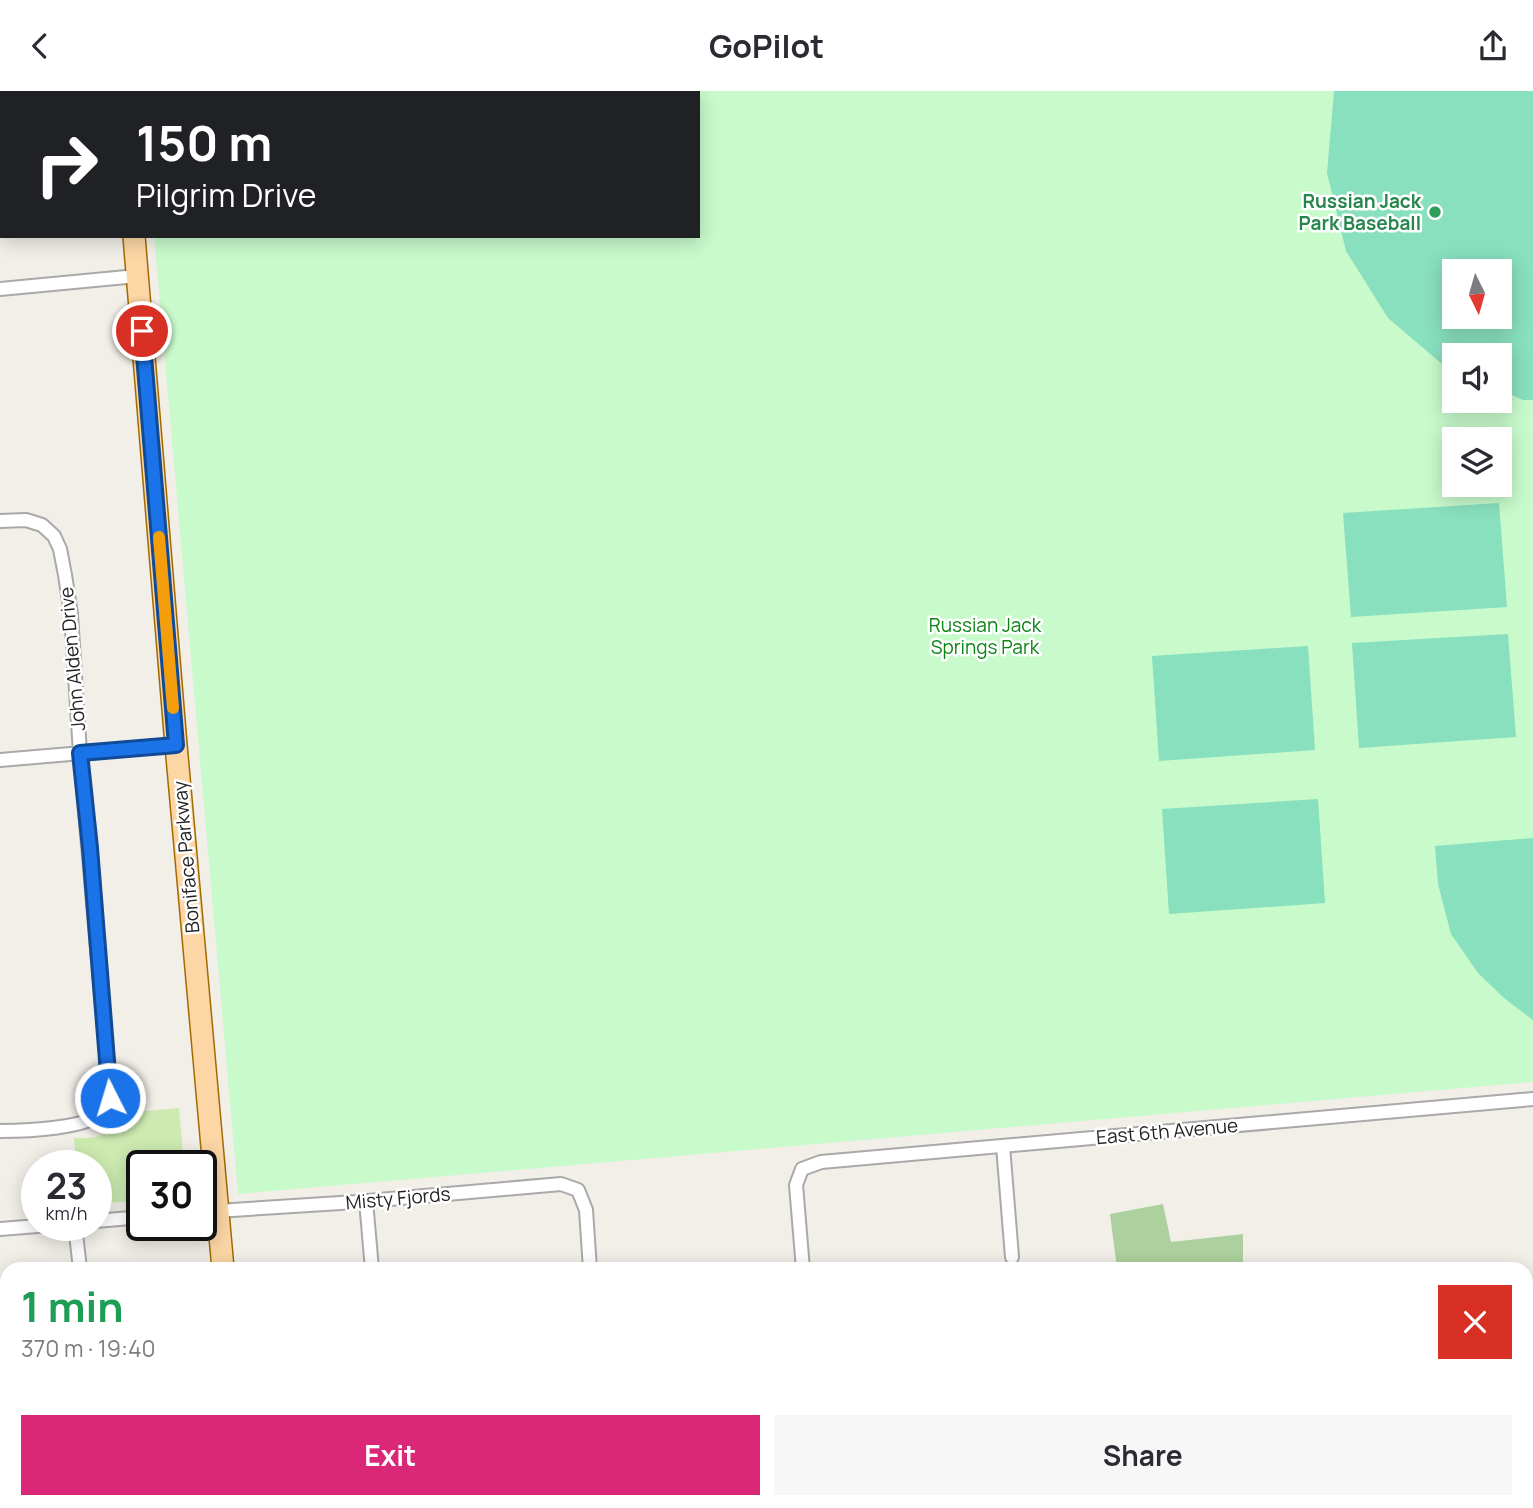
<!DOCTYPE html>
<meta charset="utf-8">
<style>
:root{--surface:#fff;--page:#f7f7f7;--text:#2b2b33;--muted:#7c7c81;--accent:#db2777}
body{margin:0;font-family:Manrope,sans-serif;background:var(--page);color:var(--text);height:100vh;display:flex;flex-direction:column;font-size:26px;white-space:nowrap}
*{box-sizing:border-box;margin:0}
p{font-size:23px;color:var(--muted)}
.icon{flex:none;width:38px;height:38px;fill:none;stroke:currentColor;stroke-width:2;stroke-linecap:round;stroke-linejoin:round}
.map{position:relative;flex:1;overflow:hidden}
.drawer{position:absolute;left:0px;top:1171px;width:1533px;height:247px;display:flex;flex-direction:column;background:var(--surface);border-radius:21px 21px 0 0;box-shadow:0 4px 18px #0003}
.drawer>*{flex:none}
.hud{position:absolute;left:0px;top:0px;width:700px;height:147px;box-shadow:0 4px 18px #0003;background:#202124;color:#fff;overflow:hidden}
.needle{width:46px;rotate:175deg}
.buttons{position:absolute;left:1442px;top:168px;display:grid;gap:14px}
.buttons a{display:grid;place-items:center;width:70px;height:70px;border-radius:0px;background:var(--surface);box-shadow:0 4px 18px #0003;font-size:35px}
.speed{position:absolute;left:21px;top:1059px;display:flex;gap:14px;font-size:35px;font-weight:700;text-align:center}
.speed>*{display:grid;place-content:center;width:91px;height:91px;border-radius:50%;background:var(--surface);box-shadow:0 4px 18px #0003;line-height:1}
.speed small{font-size:18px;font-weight:400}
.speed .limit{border:4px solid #111;border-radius:10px;background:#fff;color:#111}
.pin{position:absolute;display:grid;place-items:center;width:60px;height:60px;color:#fff;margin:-30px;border:4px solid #fff;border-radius:50%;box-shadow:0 2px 7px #0007}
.me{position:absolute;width:77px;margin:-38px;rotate:355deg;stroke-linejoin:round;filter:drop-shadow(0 0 5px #0008)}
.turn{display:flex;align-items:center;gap:24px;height:147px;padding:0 21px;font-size:32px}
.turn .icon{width:91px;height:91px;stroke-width:2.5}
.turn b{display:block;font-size:49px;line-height:60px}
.round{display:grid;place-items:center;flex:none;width:74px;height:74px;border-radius:0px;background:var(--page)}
.head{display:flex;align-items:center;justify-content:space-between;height:119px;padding:0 21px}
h1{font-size:42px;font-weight:700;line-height:52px;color:#1e9e55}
.action{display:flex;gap:14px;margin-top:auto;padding:14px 21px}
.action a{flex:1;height:80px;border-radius:0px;background:var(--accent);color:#fff;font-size:28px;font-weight:700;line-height:80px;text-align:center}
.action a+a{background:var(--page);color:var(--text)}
header{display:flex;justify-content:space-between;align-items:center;height:91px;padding:0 21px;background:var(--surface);font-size:32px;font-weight:700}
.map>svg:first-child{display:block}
.grass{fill:#cdebb0}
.forest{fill:#add19e}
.park{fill:#c8facc;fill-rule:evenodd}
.pitch{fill:#88e0be;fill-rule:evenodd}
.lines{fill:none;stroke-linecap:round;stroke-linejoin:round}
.service-casing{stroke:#a9a9a9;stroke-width:10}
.minor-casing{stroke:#a9a9a9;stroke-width:16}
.primary-casing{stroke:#a06b00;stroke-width:24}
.service{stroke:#fff;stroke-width:6}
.minor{stroke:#fff;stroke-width:12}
.primary{stroke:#fcd6a4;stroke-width:21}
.route-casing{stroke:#114b97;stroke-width:18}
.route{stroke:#1a73e8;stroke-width:12}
.slow{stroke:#f59e0b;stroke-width:12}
.leisure-dot{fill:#2e9e5b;stroke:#fff;stroke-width:2.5}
.labels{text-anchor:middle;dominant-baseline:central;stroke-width:5;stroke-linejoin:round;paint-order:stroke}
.leisure-label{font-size:19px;font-weight:bold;fill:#27864d;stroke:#fff;text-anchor:end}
.park-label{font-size:19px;fill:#0c8416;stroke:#fff}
.street-label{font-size:19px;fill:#222;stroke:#fff}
</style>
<header><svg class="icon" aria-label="back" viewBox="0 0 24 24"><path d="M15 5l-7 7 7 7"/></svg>GoPilot<svg class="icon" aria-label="share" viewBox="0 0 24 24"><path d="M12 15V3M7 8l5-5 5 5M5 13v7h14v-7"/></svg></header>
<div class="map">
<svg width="1533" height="1417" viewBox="0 0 1533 1417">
<rect width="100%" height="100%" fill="#f2efe9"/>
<!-- grass -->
<path class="grass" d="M179 1017 184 1074H142V1109L96 1113V1074H76L74 1047C93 1047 113 1048 114 1023Z"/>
<!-- forest -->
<polygon class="forest" points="1163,1113 1171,1151 1243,1143 1243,1178 1117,1178 1110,1123"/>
<!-- park -->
<path class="park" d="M141 0H1533V991L238 1103 154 145H698V2H141ZM1454 180H1500V226H1454ZM1454 264H1500V310H1454ZM1454 348H1500V394H1454Z"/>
<!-- pitch -->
<g class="pitch">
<path d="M1334 0H1533V309H1523L1500 299V264H1454V281L1449 279 1388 227 1346 160 1327 82ZM1454 180H1500V226H1454Z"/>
<polygon points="1499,412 1507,516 1351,526 1343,422"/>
<polygon points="1508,543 1516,646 1359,657 1352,552"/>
<polygon points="1308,555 1315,659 1159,670 1152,565"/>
<polygon points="1318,708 1325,812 1169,823 1162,718"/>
<polygon points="1533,747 1533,929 1504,907 1478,882 1451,843 1438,793 1435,755"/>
</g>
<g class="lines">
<!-- service casing -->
<g class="service-casing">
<polyline id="service" points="632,1410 632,1417"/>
</g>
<!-- minor casing -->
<g class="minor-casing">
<g id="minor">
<polyline points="0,198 137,185"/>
<path d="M0 430 26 429 42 434 54 445 60 458 65 484 71 523 80 662 110 1007C108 1011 108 1015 106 1018 93 1038 23 1040 0 1040"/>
<polyline points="0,669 176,654"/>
<polyline points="1003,1055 1012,1166"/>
<polyline points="366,1110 372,1178"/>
<polyline points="201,1121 356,1111 561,1093 578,1099 586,1119 590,1178"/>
<polyline points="96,1130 142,1126"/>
<polyline points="75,1134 80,1178"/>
<polyline points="0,1138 50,1134"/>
<polyline points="803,1178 796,1094 802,1078 821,1071 1533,1008"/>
<polyline points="1526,1225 1533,1224"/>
<polyline points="543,1410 544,1417"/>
<polyline points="823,1410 824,1417"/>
<polyline points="1034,1410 1034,1417"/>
</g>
</g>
<!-- primary casing -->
<g class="primary-casing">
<g id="primary">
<polyline points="120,0 121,2"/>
<polyline points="134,145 176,654 223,1178"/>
<polyline points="247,1410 247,1417"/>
</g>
</g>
<!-- service -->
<use href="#service" class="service"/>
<!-- minor -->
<use href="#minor" class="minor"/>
<!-- primary -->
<use href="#primary" class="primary"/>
</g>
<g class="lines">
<!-- route casing -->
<g class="route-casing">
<polyline id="route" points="110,1007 90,757 80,662 176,654 142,240"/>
</g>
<!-- route -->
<use href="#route" class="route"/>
<!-- slow -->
<polyline class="slow" points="159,446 173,617"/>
</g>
<!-- markers -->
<circle class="leisure-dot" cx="1435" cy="121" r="7"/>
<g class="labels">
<!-- leisure labels -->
<g class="leisure-label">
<text x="1421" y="110">Russian Jack<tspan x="1421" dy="22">Park Baseball</tspan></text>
</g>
<!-- park labels -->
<g class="park-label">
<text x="985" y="534">Russian Jack<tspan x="985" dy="22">Springs Park</tspan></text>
</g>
<!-- street labels -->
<g class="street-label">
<text transform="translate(72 568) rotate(-95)">John Alden Drive</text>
<text transform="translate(186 766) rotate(-95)">Boniface Parkway</text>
<text transform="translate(1167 1040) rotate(-5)">East 6th Avenue</text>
<text transform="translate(398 1107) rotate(-5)">Misty Fjords</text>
</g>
</g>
</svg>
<div class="buttons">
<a><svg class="needle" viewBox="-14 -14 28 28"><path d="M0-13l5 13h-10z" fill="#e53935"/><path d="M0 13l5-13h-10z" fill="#7c7c81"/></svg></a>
<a><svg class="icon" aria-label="sound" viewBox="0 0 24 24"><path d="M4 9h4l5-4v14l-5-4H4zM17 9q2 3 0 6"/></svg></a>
<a><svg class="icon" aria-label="layers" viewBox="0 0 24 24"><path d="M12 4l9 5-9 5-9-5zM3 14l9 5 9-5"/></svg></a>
</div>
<div class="speed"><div>23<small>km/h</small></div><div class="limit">30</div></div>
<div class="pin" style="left:142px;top:240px;background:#d93025"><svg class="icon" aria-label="arrive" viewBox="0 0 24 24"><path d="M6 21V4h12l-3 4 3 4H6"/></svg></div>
<svg class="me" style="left:110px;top:1007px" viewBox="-20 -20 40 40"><circle r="17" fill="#1a73e8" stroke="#fff" stroke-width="3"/><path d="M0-11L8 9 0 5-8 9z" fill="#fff"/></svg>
<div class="hud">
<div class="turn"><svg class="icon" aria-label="right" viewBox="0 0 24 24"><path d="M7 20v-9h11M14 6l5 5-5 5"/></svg><div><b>150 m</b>Pilgrim Drive</div></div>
</div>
<section class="drawer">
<div class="head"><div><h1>1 min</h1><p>370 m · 19:40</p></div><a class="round" style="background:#d93025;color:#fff"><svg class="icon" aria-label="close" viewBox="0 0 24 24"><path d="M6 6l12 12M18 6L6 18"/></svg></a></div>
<div class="action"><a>Exit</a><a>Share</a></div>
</section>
</div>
